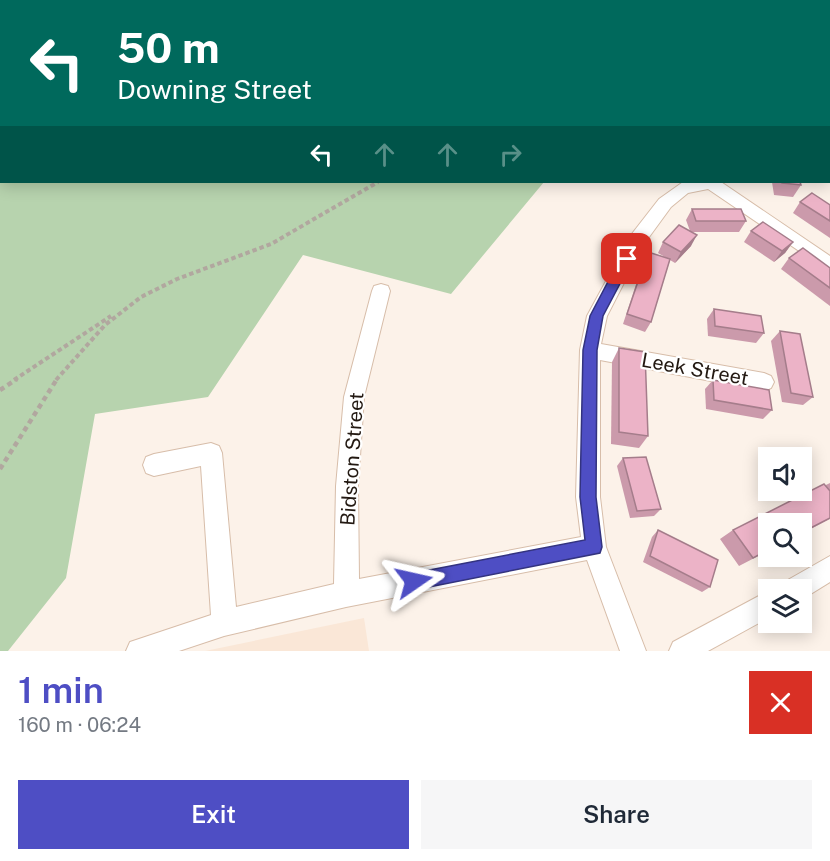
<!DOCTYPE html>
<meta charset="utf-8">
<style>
:root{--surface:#fff;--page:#f6f6f7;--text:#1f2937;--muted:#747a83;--accent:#4e4ec4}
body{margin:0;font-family:"Public Sans",sans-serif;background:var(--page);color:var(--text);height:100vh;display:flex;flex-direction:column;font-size:22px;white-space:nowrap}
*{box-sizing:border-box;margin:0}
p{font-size:20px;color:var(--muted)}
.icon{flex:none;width:33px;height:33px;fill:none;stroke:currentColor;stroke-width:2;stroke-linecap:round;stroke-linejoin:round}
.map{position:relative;height:651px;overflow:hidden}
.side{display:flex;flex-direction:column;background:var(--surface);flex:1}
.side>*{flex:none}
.banner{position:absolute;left:0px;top:0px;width:831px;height:183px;box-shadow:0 3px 15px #0003;background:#00695c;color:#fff;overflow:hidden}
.controls{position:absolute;left:758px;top:447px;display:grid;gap:12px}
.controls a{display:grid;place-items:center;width:54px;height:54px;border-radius:0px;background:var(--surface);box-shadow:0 3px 15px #0003;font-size:30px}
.pin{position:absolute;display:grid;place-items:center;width:51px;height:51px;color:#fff;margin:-26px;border-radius:12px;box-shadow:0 3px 9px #0006}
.me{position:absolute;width:66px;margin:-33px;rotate:79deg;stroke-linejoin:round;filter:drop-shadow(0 0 4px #0008)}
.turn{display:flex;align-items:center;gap:21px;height:126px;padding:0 18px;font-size:27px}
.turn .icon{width:78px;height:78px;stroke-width:2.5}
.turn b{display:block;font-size:42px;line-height:51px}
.lanes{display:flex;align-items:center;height:57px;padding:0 18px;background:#0003;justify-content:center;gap:30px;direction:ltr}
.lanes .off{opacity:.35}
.round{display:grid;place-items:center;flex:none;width:63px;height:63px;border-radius:0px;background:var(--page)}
.overview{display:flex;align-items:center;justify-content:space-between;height:102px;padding:0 18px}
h1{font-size:36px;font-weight:600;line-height:45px;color:var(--accent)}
.button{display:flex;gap:12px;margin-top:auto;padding:12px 18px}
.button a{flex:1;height:69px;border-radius:0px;background:var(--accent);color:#fff;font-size:24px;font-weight:600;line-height:69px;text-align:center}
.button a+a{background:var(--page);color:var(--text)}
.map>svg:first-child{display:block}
.built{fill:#fae7d7}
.green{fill:#b7d3ae}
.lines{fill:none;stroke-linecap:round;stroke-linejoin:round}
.minor-casing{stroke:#d7bda9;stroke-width:2}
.path-far1{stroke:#b1a79f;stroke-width:4;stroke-dasharray:4.5 3;stroke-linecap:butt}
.path{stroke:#b1a79f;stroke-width:4.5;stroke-dasharray:5 4;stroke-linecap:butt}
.minor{fill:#fff;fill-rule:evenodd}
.wall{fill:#cb9aab}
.shaded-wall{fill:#a57d8b}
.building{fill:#ecb3c7;stroke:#a57d8b;stroke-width:1.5}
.route{fill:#4e4ec4;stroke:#33337f;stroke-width:1.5}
.labels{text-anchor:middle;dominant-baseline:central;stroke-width:4.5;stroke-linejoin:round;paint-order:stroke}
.street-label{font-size:20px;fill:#231912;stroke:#fff}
</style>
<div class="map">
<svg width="830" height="651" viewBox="0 0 830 651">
<rect width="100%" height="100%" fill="#fcf2e9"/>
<!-- built -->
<polygon class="built" points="364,618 369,651 205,651"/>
<!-- green -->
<polygon class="green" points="0,0 654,0 654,1 2,2 2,182 544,182 451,294 303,255 208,397 95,414 66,578 8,651 0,651"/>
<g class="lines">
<!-- minor casing -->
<g class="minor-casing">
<g id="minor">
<polygon points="797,0 809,0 810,2 797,2"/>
<polygon points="683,182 721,182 830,256 830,272 708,189 688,193 671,207 644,244 607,316 601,344 764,373 771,376 774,382 771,388 764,391 600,360 600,497 606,547 646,651 620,651 587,560 346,607 224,636 179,651 126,651 130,642 211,615 201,466 154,476 146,473 143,465 146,457 154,454 211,443 219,446 222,453 236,607 334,584 336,486 344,397 372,291 374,286 381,284 388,286 390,291 364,397 358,486 359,579 581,537 576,497 580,350 587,316 631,235 659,199"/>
<polygon points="830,556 830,582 801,600 801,590 783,590 786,581"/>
<polygon points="768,591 768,618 708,651 669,651 673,642"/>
</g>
</g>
<!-- path-far1 -->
<g class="path-far1">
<polyline points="14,380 111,316"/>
<polyline points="56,380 105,325 141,297 177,279 271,244 378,182"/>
</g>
<!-- path -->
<g class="path">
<polyline points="0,390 17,379"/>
<polyline points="0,469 57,379"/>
</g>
<!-- minor -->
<use href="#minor" class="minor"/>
</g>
<!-- wall -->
<g class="wall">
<polygon points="772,182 800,182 801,185 793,197 774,195"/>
<polygon points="800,202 830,205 830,238 793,213"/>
<polygon points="692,209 746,221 739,232 692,232 691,246 675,263 670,260 651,322 645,332 623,324 643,263 648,252 665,257 658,253 663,242 690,231 686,220"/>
<polygon points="751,231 793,242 785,253 774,262 744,242"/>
<polygon points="789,258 830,268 830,306 781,269"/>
<polygon points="714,309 764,333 756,343 708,336 707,319"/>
<polygon points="780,331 813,397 803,405 782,402 771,341"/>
<polygon points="619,348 648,436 639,448 611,444 612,362"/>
<polygon points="713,380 772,410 763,419 706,409 705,389"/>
<polygon points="623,458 661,509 654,516 630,518 617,466"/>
<polygon points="830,483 830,519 801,534 801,524 768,551 739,566 720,539 733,530"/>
<polygon points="658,530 710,587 702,592 643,562 652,537"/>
</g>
<!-- shaded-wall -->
<g class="shaded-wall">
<polygon points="697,235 691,246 675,263 681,252"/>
<polygon points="793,242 785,253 774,262 782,251"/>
</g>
<!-- building -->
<g class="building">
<polygon points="781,182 800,182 801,185 782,183"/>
<polygon points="812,193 830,205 830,221 800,202"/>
<polygon points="692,209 741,209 746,221 696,221"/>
<polygon points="763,222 793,242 782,251 751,231"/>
<polygon points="679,225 697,235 681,252 663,242"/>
<polygon points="803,248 830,268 830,288 789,258"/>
<polygon points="648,252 670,259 651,322 627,314"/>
<polygon points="714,309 761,316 764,333 715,326"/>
<polygon points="780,331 800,334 813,397 791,393"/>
<polygon points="619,348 645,352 648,436 619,432"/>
<polygon points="713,380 769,390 772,410 714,400"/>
<polygon points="646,457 661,509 637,511 623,458"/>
<polygon points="824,484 830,491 830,518 801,533 801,524 768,524 768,550 753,558 733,530"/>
<polygon points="658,530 718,560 710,587 650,556"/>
</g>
<!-- route -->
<polygon class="route" points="627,254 633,259 603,316 597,350 596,497 602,547 600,553 414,590 408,587 405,581 408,575 414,573 585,540 580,497 583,350 590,316 622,255"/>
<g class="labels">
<!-- street labels -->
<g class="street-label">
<text transform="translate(695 369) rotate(10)">Leek Street</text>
<text transform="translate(352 459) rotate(-86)">Bidston Street</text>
</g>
</g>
</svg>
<div class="controls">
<a><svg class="icon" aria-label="sound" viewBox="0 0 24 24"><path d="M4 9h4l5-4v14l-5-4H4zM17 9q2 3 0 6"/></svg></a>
<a><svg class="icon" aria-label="search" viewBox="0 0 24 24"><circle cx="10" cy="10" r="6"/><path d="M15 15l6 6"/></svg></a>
<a><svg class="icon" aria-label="layers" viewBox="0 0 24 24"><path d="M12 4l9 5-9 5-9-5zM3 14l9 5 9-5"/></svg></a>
</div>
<div class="pin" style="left:627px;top:259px;background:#d93025"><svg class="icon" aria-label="arrive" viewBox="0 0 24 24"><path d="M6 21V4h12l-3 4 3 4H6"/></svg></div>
<svg class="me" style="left:414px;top:581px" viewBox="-20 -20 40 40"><path d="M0-17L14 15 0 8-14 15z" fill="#4e4ec4" stroke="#fff" stroke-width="4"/></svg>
<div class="banner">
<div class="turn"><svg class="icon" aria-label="left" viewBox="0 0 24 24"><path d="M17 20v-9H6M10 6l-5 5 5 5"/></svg><div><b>50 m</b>Downing Street</div></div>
<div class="lanes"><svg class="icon" aria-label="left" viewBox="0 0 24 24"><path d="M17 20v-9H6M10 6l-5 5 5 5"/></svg><svg class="icon off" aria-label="ahead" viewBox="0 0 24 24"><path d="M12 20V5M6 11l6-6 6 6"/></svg><svg class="icon off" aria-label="ahead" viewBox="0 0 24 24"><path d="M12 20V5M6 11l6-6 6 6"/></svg><svg class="icon off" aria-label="right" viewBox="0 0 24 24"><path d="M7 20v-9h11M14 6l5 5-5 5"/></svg></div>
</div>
</div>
<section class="side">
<div class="overview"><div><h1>1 min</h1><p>160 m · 06:24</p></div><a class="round" style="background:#d93025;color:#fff"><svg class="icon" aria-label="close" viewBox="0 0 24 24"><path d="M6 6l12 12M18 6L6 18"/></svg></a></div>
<div class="button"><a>Exit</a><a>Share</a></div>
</section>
